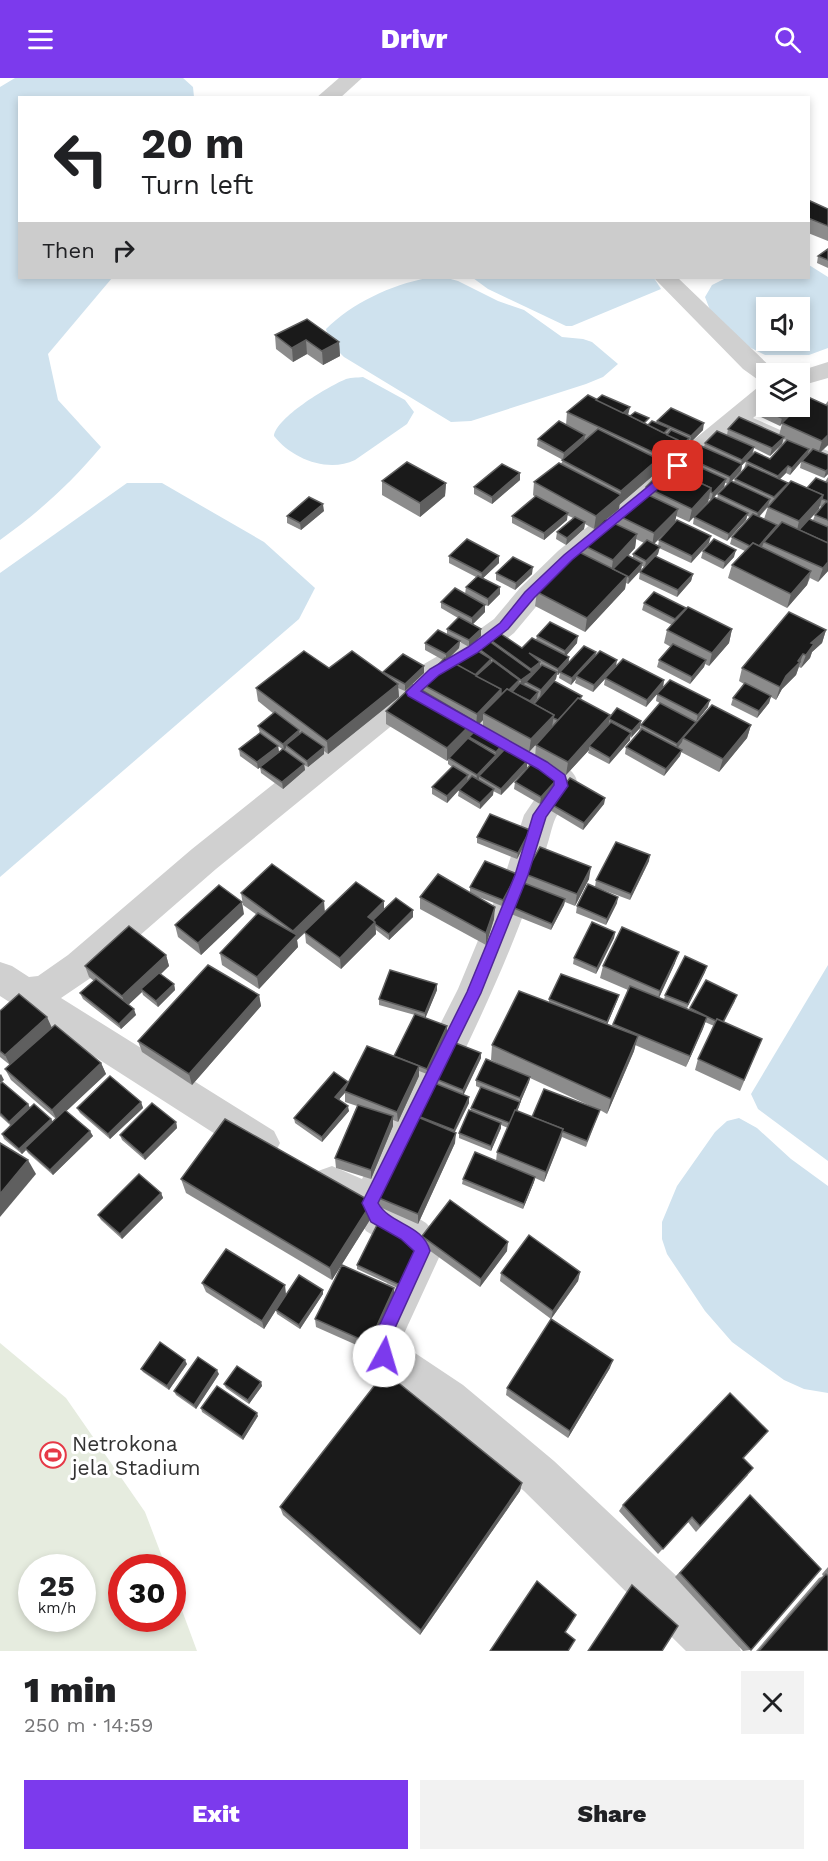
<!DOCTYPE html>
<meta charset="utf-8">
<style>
:root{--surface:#fff;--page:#f2f2f2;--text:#202124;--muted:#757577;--accent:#7c3aed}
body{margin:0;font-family:"Work Sans",sans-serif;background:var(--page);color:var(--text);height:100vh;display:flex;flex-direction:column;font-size:22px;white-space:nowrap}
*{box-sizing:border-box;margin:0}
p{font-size:20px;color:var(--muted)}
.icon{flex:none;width:33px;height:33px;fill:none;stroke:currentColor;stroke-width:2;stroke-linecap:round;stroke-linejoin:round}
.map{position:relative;height:1573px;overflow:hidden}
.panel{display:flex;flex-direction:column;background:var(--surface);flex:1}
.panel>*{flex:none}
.banner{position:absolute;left:18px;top:18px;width:792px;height:183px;border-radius:0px;box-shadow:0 3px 9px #0003;background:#fff;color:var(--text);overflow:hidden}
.controls{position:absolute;left:756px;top:219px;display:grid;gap:12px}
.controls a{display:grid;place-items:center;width:54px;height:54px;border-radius:0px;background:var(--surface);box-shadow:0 3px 9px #0003;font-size:30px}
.speed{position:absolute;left:18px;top:1476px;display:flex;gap:12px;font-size:30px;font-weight:700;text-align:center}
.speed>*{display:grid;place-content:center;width:78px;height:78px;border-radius:50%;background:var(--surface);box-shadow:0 3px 9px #0003;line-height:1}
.speed small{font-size:15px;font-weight:400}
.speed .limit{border:9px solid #d22;background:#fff;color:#111}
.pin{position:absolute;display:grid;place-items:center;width:51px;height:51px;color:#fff;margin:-26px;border-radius:12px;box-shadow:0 3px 9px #0006}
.me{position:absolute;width:66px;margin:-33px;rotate:6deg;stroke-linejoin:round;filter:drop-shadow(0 0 4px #0008)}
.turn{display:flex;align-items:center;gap:21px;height:126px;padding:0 24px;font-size:27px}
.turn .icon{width:78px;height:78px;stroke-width:2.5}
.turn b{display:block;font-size:42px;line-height:51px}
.then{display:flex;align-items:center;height:57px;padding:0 24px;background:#0003;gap:12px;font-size:22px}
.round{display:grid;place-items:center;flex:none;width:63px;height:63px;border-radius:0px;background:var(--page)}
.summary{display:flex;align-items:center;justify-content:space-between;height:102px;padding:0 24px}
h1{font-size:36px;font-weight:800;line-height:45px}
.action{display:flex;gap:12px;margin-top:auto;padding:12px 24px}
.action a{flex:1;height:69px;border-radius:0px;background:var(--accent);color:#fff;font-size:24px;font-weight:800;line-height:69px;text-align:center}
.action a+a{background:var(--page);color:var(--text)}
header{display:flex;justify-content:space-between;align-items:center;height:78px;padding:0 24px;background:var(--accent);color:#fff;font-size:27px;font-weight:800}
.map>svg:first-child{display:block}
.green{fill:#e6ecdf;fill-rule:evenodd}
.water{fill:#cfe2ee;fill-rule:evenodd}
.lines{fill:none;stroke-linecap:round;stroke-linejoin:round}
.street{fill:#d0d0d0;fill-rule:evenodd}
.wall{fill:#8c8c8c;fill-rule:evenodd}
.shaded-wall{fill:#5f5f5f}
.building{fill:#1a1a1a;stroke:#5f5f5f;stroke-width:1.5}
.route{fill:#7c3aed;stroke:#51269a;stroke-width:1.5}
.labels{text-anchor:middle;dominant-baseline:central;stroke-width:6;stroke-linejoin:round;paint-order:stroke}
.near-poi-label{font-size:21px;fill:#333;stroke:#fff;text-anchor:start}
</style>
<header><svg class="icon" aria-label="menu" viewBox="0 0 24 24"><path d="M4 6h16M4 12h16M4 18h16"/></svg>Drivr<svg class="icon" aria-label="search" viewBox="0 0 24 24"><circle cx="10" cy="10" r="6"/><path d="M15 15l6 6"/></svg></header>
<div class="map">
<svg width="828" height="1573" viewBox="0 0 828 1573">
<rect width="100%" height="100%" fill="#fff"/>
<!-- green -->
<path class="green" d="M0 1265 66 1320 145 1434 166 1489 122 1490V1540H172L173 1508 197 1573H0ZM32 1490H82V1540H32Z"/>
<!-- water -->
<g class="water">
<path d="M15 0H183L193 9 194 19 20 20V200H112L48 276 58 322 101 369C70 406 39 434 0 462V9Z"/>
<path d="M809 187 828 199V270L809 277H765L747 268 710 232 705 219 712 207 726 200H808ZM766 230H800V262H766Z"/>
<path d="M427 200H447L458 203 498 223 524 232 562 259 583 261 592 264 618 286 603 299 586 306 471 343 451 344 344 279 330 265 326 251C352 225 391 207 427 200Z"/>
<polygon points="473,200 654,200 661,211 572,248 566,248 488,211"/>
<path d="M363 299 405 322 414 334 407 346 355 382C328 395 292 381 274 358 276 340 327 309 344 302 349 299 357 300 363 299Z"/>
<polygon points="127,405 162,405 264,464 315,510 299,541 0,799 0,495"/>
<polygon points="828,887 828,1083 758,1031 751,1016"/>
<polygon points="739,1040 757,1050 791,1081 828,1108 828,1315 804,1311 784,1302 732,1264 705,1233 667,1176 662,1161 662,1144 677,1108 715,1054 727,1043"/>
</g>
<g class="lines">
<!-- street -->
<g class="street">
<polygon points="339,0 362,0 340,20 316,20"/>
<polygon points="654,200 678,200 778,296 766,296 766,304 757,301 743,291"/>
<polygon points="828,284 828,300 800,308 800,296 790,296"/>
<path d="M766 308 767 328 753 340 828 373V392L738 353 578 487 540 524 514 555 482 580 446 602 428 618 435 616 446 619C468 631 570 681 576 700 581 714 563 728 556 739 553 745 551 754 549 761 512 887 448 1005 391 1123L426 1145 432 1151 442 1173 402 1260 403 1267 463 1307 554 1383 685 1506 734 1557 741 1573H686L524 1413 433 1337 370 1292 363 1278 362 1259 401 1175 366 1153 356 1138 318 1119 313 1106 318 1093 332 1088 362 1101 458 911 505 797 524 737 545 706 531 696 424 635 420 627 422 623 216 791 92 899 61 920 274 1053 280 1065 274 1077 261 1082 248 1077 0 918V884L12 888 29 899 38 898 68 877 192 771 359 638 402 606 424 586 462 564 494 541 520 510 558 473 757 310Z"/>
</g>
</g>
<!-- wall -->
<g class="wall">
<polygon points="808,122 828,131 828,163 808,155"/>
<polygon points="828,171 828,190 817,185 818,178"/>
<polygon points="275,257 339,264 340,278 323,287 307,276 293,284 276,271"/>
<path d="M596 322 630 329 628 337 648 347 657 345V343L703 352 690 365H689L688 367 681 375 676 372 675 376 659 392 656 391V395L619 427V431L606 442 617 447 619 438 645 415 646 409 688 384V380L704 369 705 365 727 357 728 351 779 357 782 346 780 348 761 339 762 332 825 327 828 323V367L821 374 828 396 824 400 800 390 801 384 790 397 786 395 780 401 788 405 807 410 825 404 828 399V493L818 504 810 500 807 507 787 530 728 500 732 487 745 473 730 466 732 459 750 439 747 438 746 442 727 463 693 446 694 439 711 422 709 421 708 424 689 444 676 438 675 444 709 465 691 485 659 470 658 476 656 479 693 496 691 503 677 519 639 501 640 494 644 489 642 488 641 492 628 506 626 505 625 511 585 554 535 528 537 514 580 475 581 466 603 443 594 451 585 446 584 451 566 467 556 461 557 454 573 440 567 437V442L544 462 512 445V438L535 419 533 417 534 404 561 386 563 382 537 368 538 361 566 347 567 334ZM783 361 787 362 770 381 753 376 754 370 770 378 782 366ZM746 384 744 391 735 401 734 404 732 403 741 393 742 387ZM725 405 728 406 718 416 717 421 714 419 724 409ZM819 428 822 429 815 437 813 442 810 441 819 431ZM768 429 764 441 759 439ZM671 449 659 462 658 468 654 466ZM636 461 644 465 633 476V480L628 478 635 470Z"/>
<polygon points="520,395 520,402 492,426 474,416 474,409"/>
<polygon points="382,403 446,405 445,418 420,439 382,417"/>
<polygon points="324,433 301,452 287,445 287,438"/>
<polygon points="703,473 734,479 723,491 701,480"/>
<polygon points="449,478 499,485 483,500 500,509 500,516 488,528 485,527 485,534 473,546 481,551 481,558 469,569 460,564 459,570 447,582 456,587 478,574 478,570 492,565 492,563 522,570 536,562 537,558 577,565 566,578 569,579 569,584 596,578 616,588 664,602 663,609 646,629 604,607 605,601 593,614 575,605 576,601 571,607 559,600 560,595 558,597 557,597 556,601 554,603 582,618 581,622 610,637 610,639 641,643 640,650 630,659 630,662 609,686 588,675 589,672 566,697 535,679 536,667 538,664 529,674 483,648 483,642 476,649 474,648 474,654 506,670 527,683 527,690 501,717 493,713 493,717 480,731 458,718 459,712 447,725 432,716 432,709 452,689 448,686 448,682 447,683 386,646 386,633 420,612 420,605 443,582 425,572 425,565 447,556 447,551 458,540 441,530 441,524 465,516 466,509 476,499 449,485"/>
<polygon points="496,495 532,496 515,512 496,502"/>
<polygon points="644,525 686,530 685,532 732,551 729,565 709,588 705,586 704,589 690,606 657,589 659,582 671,569 664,565 667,552 672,547 642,532"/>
<polygon points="826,552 822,565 812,574 810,580 801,590 799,589 796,597 782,611 776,622 771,619 769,625 757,640 731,627 733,620 744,606 739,603 742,590"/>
<path d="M424 588V595L405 613 398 610 399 619 328 676 324 673V676L308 689 304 687 305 692 283 711 261 695 260 689 258 691 240 678 239 671 260 655 258 648 274 636 258 623 256 610 329 590 383 595V594ZM278 668 282 671 279 674Z"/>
<polygon points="657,616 708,629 696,644 695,647 751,647 747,660 719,694 681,674 680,678 664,698 625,676 626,669 639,653 641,647 660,625 656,623"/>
<polygon points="559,699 558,705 540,726 514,711 515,704"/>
<polygon points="605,720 604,726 583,752 548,731 549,725"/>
<polygon points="530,752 529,758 517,781 477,765 477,759"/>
<polygon points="649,783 630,822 595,809 596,802"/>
<polygon points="525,796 589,801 575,828 565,824 564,827 551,852 511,836 512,829 524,806"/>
<polygon points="517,802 502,828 476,818 494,841 486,867 420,831 420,819 470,814 470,809"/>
<polygon points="241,815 325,833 384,823 384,831 413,839 389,862 376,852 376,856 341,891 306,865 305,855 297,862 298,869 259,911 222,887 220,875 257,837 243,827"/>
<polygon points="617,825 606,847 576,835 577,828"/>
<polygon points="244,836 201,877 178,859 175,847"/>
<polygon points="615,854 614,860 596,896 573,886 574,880"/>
<polygon points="166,877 169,888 161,896 174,906 175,912 158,929 143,917 142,914 128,927 136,937 121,951 83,921 80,915 94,903 89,899 85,888"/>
<path d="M675 885 659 920 664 922 665 917 705 894 686 931 689 932 690 930 735 923 724 944 762 961 740 1013 695 992 698 981 714 948 705 944 686 989 635 967 634 973 607 1036 600 1032 586 1069 562 1059 544 1104 535 1100 534 1104 523 1131 462 1106 463 1101 496 1083 497 1074 508 1050 501 1047V1050L491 1073 459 1060V1055L471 1033V1030L480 1010 476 1008V1002L507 990 491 982 492 967 549 924V921L619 917 617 923 607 947 612 948 628 912 600 900 603 888ZM530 1000 599 1032 532 1039 517 1033 520 1025 529 1004Z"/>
<polygon points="437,906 437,912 425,940 447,948 447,954 427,996 419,993 419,998 398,1044 393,1042 393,1048 371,1101 336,1090 335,1080 357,1028 345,1024 345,1015 339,1021 349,1033 322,1064 295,1045 294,1040 348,1004 394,978 415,937 379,927 379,921"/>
<polygon points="259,917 261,928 192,1007 142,974 138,963"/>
<polygon points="0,933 52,950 101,985 106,996 66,1033 93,1058 53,1097 28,1075 26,1072 22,1076 4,1061 2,1056 10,1047 0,1038 0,1006 28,1026 30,1030 51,1041 53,1044 56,1041 11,1002 5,991 10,987 0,979"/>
<polygon points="481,975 481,980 463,1017 469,1019 469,1025 455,1054 455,1065 418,1146 375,1127 374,1118 415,1037 436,1006 436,1001"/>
<polygon points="141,1024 143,1030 110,1061 80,1035 77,1030"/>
<polygon points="176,1044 177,1050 145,1082 122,1062 120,1057"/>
<polygon points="181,1101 372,1124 373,1137 332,1202 186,1115"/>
<polygon points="161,1115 163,1120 122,1161 101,1142 98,1137"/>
<polygon points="422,1158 507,1173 480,1209 422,1167"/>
<polygon points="419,1167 419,1171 400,1211 357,1191 357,1187"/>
<polygon points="580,1194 578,1203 551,1241 500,1203 501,1195"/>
<polygon points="202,1205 286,1216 323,1212 323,1216 300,1251 277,1236 276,1232 264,1251 206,1214"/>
<polygon points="394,1218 370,1273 316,1249 315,1241"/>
<polygon points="187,1286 169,1312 143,1294 141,1291"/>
<polygon points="610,1290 568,1360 506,1317 507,1310"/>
<polygon points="219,1296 196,1331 176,1317 174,1313"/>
<polygon points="261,1304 262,1308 249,1326 226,1310 224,1306"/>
<polygon points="201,1330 258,1338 243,1362 202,1334"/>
<polygon points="762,1360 743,1380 748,1397 696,1454 688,1444 658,1476 619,1433 623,1427"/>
<polygon points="522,1405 520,1413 420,1557 283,1437 280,1429"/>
<polygon points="750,1417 751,1572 743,1573 675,1499"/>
<polygon points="828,1489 828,1573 756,1573 819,1500 823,1498 822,1496"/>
</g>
<!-- shaded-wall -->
<g class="shaded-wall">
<polygon points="306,262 307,276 293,284 292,270"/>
<polygon points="339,264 340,278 323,287 322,273"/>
<polygon points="794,328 798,328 782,345 780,348 782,340"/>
<polygon points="630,329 628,336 621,343 622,336"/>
<polygon points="704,345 703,352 690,365 691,358"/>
<polygon points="585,357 584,364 563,382 564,375"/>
<polygon points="828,357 828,367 818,376 822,363"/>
<polygon points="784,359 782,366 770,378 772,370"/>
<polygon points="689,360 688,367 681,375 682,368"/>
<polygon points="678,362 675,376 659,392 661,378"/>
<polygon points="754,369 752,376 742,387 741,393 729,406 730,399 740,389 742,382"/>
<polygon points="809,371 807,379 802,383 801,384 790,397 792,390"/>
<polygon points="658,381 656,395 619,427 621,413"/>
<polygon points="788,388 786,395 776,405 778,398"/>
<polygon points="828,391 828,396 824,400 826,393"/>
<polygon points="520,395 520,402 492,426 492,419"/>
<polygon points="726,401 724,409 711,422 713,415"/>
<polygon points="446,405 445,418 420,439 420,425"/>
<polygon points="711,410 708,424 689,444 692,431"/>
<polygon points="621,417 619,431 594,451 596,438"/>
<polygon points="823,417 819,431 796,457 799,443"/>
<polygon points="770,421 768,428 756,442 758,435"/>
<polygon points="323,426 324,433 301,452 300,445"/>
<polygon points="678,431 675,444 652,468 654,455"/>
<polygon points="568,435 567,442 544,462 544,455"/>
<polygon points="748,435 746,442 727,463 729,456"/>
<polygon points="585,444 584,451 566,467 567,460"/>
<polygon points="777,447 775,454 764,464 762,469 754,478 756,471"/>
<polygon points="637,456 635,470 611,496 613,482"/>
<polygon points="711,458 709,465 691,485 692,478"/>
<polygon points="660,469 658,476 645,490 646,483"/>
<polygon points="736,472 734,479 723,491 725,484"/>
<polygon points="499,478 499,485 481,502 482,495"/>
<polygon points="828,484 828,493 818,504 823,490"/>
<polygon points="642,485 641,492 628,506 629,499"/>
<polygon points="533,489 532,496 515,512 516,505"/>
<polygon points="811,493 807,507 787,530 791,516"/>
<polygon points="693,496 691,503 677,519 678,512"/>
<polygon points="627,498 625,511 585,554 587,540"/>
<polygon points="500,509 500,516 488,528 488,521"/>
<polygon points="485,527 485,534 472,547 472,540"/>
<polygon points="481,551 481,558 469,569 469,562"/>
<polygon points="732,551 729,565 709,588 712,575"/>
<polygon points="826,552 822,565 812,574 810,580 801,590 806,577 811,565"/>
<polygon points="578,558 577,565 564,580 565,573"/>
<polygon points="460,563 459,570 446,583 446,576"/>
<polygon points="596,574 595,581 576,598 576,601 571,607 572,600"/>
<polygon points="803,576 796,597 782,611 776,622 780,609 786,598"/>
<polygon points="569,579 568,586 560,594 558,597 558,591"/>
<polygon points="491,581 491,588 474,601 474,598"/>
<polygon points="617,582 616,589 593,614 594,607"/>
<polygon points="706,582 704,589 690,606 692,599"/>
<polygon points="540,584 540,591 531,601 521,608 521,602 531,595 531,591"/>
<polygon points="424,588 424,595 405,613 405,606"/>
<polygon points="557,594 556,601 540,619 541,612"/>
<polygon points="519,602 518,609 510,617 505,617"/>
<polygon points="664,602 663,609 646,629 647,622"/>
<polygon points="398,606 399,619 328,676 327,663"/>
<polygon points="501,611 500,624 483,635 483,642 476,649 477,636"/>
<polygon points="538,614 537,621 527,633 527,626"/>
<polygon points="771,618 769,625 757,640 759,633"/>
<polygon points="710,622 708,629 696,644 698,637"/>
<polygon points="554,637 552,649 529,674 531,661"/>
<polygon points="610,637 608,650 589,668 589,672 566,697 568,684"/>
<polygon points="474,643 474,656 469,659 469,661 450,680 449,680 447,683 447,670"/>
<polygon points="641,643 640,650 631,660 632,653"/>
<polygon points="696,644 694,651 683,660 682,664 675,673 677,666"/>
<polygon points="751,647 747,660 719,694 723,681"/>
<polygon points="299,652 300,659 286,667 286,670 284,672 283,666"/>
<polygon points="631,655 630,662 609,686 610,680"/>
<polygon points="506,663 506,670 479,698 479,701 476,703 477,697 495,678 496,674"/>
<polygon points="278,668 279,674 258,691 257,684"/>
<polygon points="324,669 324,676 308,689 307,683"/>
<polygon points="682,672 680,678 664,698 666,691"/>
<polygon points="527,683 527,690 501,717 501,711"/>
<polygon points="304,686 305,692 283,711 282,704"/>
<polygon points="468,697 467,703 447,725 447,718"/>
<polygon points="559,699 558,705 540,726 541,719"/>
<polygon points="494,711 493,717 480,731 480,725"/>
<polygon points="605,720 604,726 583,752 584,745"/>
<polygon points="530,752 529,758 517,781 518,775"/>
<polygon points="650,777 649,783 630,822 631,816"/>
<polygon points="591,789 589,801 575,828 577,816"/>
<polygon points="517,796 517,802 502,828 503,822"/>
<polygon points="618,819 617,825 606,847 607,841"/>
<polygon points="565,821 564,827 551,852 552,846"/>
<polygon points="324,823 325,835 304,854 304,855 297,862 298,869 259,911 257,899 294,860 293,853"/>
<polygon points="384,823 384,835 375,844 376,856 341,891 340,880 368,839"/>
<polygon points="242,824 244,836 201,877 198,865"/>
<polygon points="495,829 494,841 486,867 486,855"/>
<polygon points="413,832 413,839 389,862 389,856"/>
<polygon points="615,854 614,860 596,896 597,890"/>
<polygon points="679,874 675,885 657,924 660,913"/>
<polygon points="166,877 169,888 143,913 141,911 142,914 126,929 122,918"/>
<polygon points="707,888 705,894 686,932 688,926"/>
<polygon points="174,906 175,912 158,929 156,923"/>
<polygon points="437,906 437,912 425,941 425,935"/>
<polygon points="259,917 261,928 192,1007 189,996"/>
<polygon points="619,917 617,923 606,949 607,944"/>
<polygon points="134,931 136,937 121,951 119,946"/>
<polygon points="47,939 52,950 10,987 5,977"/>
<polygon points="707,939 703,951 686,989 690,978"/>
<polygon points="447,948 447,954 427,996 427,991"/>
<polygon points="638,958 634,973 607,1036 611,1021"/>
<polygon points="481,975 481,980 463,1018 463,1012"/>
<polygon points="101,985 106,996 57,1042 52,1032"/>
<polygon points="419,988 419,998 398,1044 397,1034"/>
<polygon points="1,996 4,1002 0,1005 0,997"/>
<polygon points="530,999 529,1004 520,1025 519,1029 509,1050 510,1045 520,1024 520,1020"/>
<polygon points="348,1004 349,1010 336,1025 335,1019"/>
<polygon points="469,1019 469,1025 453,1057 454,1052"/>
<polygon points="141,1024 143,1030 110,1061 108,1056"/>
<polygon points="28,1026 31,1032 12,1049 9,1044"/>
<polygon points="348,1028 349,1033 322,1064 322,1059"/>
<polygon points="393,1038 393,1048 371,1101 371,1092"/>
<polygon points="51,1041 54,1046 25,1070 26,1072 22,1076 19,1071"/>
<polygon points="176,1044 177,1050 145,1082 143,1077"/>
<polygon points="501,1045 501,1050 491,1073 491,1068"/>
<polygon points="563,1051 561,1061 544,1104 546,1094"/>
<polygon points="90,1053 93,1058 53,1097 50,1092"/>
<polygon points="456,1055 455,1065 418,1146 418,1136"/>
<polygon points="28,1082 36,1096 0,1139 0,1116"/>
<polygon points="535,1099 534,1104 523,1131 524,1126"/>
<polygon points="161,1115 163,1120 122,1161 120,1156"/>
<polygon points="372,1124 373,1137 332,1202 330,1190"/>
<polygon points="508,1164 507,1173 480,1209 481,1201"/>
<polygon points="419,1167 419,1171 400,1211 400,1207"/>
<polygon points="580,1194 578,1203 551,1241 553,1233"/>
<polygon points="285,1207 286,1216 264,1251 262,1243"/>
<polygon points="394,1210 394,1218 370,1273 369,1265"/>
<polygon points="323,1212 323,1216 300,1251 299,1247"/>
<polygon points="185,1282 187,1286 169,1312 167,1308"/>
<polygon points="613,1282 610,1290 568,1360 570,1353"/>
<polygon points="217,1292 219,1296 196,1331 194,1327"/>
<polygon points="261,1304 262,1308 249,1326 248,1322"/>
<polygon points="257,1335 258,1338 243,1362 242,1359"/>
<polygon points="522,1405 520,1413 420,1557 421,1552"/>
</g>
<!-- building -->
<g class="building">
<polygon points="808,122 828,131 828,148 808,140"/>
<polygon points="828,171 828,182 818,178"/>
<polygon points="307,241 339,264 322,273 306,262 292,270 275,257"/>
<polygon points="588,317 678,362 661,378 567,334"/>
<polygon points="602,317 630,329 623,335 596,322"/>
<polygon points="808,319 828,328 828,357 822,363 782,345"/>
<polygon points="766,327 766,328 794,328 782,340 762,332"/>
<polygon points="671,330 704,345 691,358 657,343"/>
<polygon points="635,334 649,340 644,345 630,338"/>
<polygon points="739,339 784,359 772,370 728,351"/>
<polygon points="559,343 585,357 564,375 538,361"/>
<polygon points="652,343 669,350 664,355 648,347"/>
<polygon points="598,351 658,381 621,413 562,382"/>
<polygon points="671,352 689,360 682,368 677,365 678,362 667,357"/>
<polygon points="717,353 754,369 742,382 705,365"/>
<polygon points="787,362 809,371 792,390 788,388 778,398 746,383 755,374 770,381"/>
<polygon points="701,368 742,386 730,399 688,380"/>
<polygon points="813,371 828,377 828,391 826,393 802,383"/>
<polygon points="684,382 726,401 713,415 711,414 711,410 674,393"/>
<polygon points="407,384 446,405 420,425 382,403"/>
<polygon points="559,385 621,417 596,438 534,404"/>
<polygon points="502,386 520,395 492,419 474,409"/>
<polygon points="748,387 788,405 774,419 735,401"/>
<polygon points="666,389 711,410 692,431 646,409"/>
<polygon points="816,400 828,405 828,423 822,421 823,417 807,410"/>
<polygon points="731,403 770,421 758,435 718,416"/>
<polygon points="791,403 823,417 799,443 768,429"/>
<polygon points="642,414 678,431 654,455 619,438"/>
<polygon points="536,418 568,435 544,455 512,438"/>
<polygon points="309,419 323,426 300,445 287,438"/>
<polygon points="714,419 748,435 729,456 694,439"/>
<polygon points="826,424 828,425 828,442 815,437"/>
<polygon points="753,436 777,447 759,468 753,465 750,468 732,459"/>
<polygon points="575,439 585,444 567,460 557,454"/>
<polygon points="605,441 637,456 613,482 581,466"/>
<polygon points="809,441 828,449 828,465 799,452"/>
<polygon points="677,442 711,458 692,478 659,462"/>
<polygon points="782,444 828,465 828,484 823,490 764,464"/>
<polygon points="467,461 499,478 482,495 449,478"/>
<polygon points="714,461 736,472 725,484 703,473"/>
<polygon points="647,462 660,469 646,483 633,476"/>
<polygon points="753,465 811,493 791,516 732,487"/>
<polygon points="577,473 627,498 587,540 537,514"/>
<polygon points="627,477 642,485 629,499 613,491"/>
<polygon points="655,478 693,496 678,512 640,494"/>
<polygon points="513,479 533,489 516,505 496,495"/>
<polygon points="478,498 500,509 488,521 466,509"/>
<polygon points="455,510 485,527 472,540 441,524"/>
<polygon points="654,514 686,530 675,541 644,525"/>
<polygon points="688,529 732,551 712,575 667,552"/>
<polygon points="789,534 826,552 811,565 814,566 806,577 803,576 798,583 800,584 786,598 780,609 742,590"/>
<polygon points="459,539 481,551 469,562 447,551"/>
<polygon points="550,544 578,558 565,573 537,558"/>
<polygon points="438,552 460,563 446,576 425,565"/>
<polygon points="501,556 522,570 532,560 569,579 558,591 529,575 540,584 531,591 492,563"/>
<polygon points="489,563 532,594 521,602 478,570"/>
<polygon points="673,566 706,582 692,599 659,582"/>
<polygon points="584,568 596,574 572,600 560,594"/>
<polygon points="473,570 491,581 475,597 456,587"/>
<polygon points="304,573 329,590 352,573 398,606 327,663 256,610"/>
<polygon points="600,573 617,582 594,607 576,598"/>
<polygon points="403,576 424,588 405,606 383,594"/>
<polygon points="445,580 501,611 477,636 420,605"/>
<polygon points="623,581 664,602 647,622 605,600"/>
<polygon points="493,583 519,602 509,612 507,611 502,616 501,615 501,611 476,598"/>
<polygon points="542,587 557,594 541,612 526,604"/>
<polygon points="670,602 710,622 698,637 657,616"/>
<polygon points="554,603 582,618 579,621 578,620 558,642 553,640 554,637 534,626"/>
<polygon points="520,605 538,614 530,623 512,614"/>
<polygon points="745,605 771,618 759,633 733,620"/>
<polygon points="413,607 474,643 447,670 386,633"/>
<polygon points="507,611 554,637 531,661 483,635"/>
<polygon points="578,620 610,637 568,684 536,667"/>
<polygon points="660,625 696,644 677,666 641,647"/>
<polygon points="712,627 751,647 723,681 683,660"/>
<polygon points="617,630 641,643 632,653 609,641 610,639"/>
<polygon points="275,634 299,652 283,666 258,648"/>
<polygon points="611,644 631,655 610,680 589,668"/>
<polygon points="480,648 506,663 496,674 469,659"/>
<polygon points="642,651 682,672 666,691 626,669"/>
<polygon points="302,654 324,669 307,683 286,667"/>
<polygon points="260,655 278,668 257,684 239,671"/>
<polygon points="468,660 496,677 477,697 449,680"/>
<polygon points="506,670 527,683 501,711 479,698"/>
<polygon points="283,671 304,686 282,704 260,689"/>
<polygon points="533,684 559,699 541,719 515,704"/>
<polygon points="453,688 468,697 447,718 432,709"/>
<polygon points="472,698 494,711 480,725 459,712"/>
<polygon points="570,700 605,720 584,745 549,725"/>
<polygon points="490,736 530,752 518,775 477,759"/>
<polygon points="616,764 650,777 631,816 596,802"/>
<polygon points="540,769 591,789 577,816 525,796"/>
<polygon points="485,783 517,796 503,822 470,809"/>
<polygon points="272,786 324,823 293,853 241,815"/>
<polygon points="438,796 495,829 486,855 420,819"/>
<polygon points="356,804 384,823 368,839 375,844 340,880 304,854"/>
<polygon points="524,805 565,821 552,846 512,829"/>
<polygon points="588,806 618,819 607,841 577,828"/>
<polygon points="219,807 242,824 198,865 175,847"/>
<polygon points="396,820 413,832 389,856 375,846 375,844 373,842"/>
<polygon points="258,835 297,857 257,899 220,875"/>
<polygon points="592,844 615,854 597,890 574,880"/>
<polygon points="129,848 166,877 122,918 85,888"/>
<polygon points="622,849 679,874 660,913 603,888"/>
<polygon points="685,878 707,888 688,926 665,917"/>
<polygon points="208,887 259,917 189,996 138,963"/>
<polygon points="390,892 437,906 425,935 379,921"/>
<polygon points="159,895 174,906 156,923 141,911"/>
<polygon points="561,896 619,917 607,944 549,921"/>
<polygon points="96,901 134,931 119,946 80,915"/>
<polygon points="706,902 737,917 723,944 717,941 716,943 690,930"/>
<polygon points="630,908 707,939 690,978 613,946"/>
<polygon points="519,913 638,958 611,1021 492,967"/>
<polygon points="19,916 47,939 5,977 0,973 0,933"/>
<polygon points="415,936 447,948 427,991 394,978"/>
<polygon points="717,941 762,961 744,1002 698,981"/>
<polygon points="55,947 101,985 52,1032 5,991"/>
<polygon points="453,964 481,975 463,1012 436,1001"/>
<polygon points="367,968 419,988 397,1034 344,1013"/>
<polygon points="486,981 530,999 520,1020 476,1002"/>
<polygon points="334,994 348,1004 335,1019 348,1028 322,1059 294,1040"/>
<polygon points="110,998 141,1024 108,1056 77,1030"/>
<polygon points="2,1004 28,1026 9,1044 0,1035 0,1006"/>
<polygon points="432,1004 469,1019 454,1052 415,1037"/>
<polygon points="481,1009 520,1024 510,1045 471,1030"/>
<polygon points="544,1011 600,1032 587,1063 562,1053 563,1051 532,1039"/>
<polygon points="152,1025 176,1044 143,1077 120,1057"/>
<polygon points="34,1026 51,1041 19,1071 2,1056"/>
<polygon points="358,1027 393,1038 371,1092 335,1080"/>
<polygon points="65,1032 90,1053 50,1092 25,1070"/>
<polygon points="469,1032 501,1045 491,1068 459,1055"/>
<polygon points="515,1032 563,1051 546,1094 497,1074"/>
<polygon points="413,1037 456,1055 418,1136 374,1118"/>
<polygon points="225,1041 372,1124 330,1190 181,1101"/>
<polygon points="0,1065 28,1082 0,1116"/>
<polygon points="475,1074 535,1099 524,1126 463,1101"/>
<polygon points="139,1096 161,1115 120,1156 98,1137"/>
<polygon points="450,1122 508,1164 481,1201 422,1158"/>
<polygon points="377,1147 419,1167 400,1207 357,1187"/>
<polygon points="529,1157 580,1194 553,1233 501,1195"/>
<polygon points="226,1171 285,1207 262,1243 202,1205"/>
<polygon points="342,1187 394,1210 369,1265 315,1241"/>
<polygon points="299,1197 323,1212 299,1247 276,1232"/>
<polygon points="551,1241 613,1282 570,1353 507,1310"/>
<polygon points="160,1264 185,1282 167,1308 141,1291"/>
<polygon points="198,1279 217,1292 194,1327 174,1313"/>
<polygon points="237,1288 261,1304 248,1322 224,1306"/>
<polygon points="385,1294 522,1405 421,1552 280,1429"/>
<polygon points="217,1308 257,1335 242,1359 201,1330"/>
<polygon points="730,1315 768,1353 743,1380 753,1390 700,1448 692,1439 663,1471 623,1427"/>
<polygon points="750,1417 821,1491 751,1572 680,1495"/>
<polygon points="826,1496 828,1498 828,1573 759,1573"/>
<polygon points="537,1503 576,1537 565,1554 575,1562 568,1573 490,1573"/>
<polygon points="632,1507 678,1548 662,1573 588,1573"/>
</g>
<!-- route -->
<path class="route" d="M678 384 682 385V391L572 482 534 520 508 551 477 575 439 597 421 613 547 684 565 697 568 708 546 739 528 797 481 915 378 1125C390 1147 423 1146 430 1173L391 1259 392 1278 390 1284 384 1287 378 1284 374 1259 414 1173 401 1161 371 1144 362 1125 467 914 515 797 533 737 554 707V703L538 691 408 618 406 614 430 591 468 569 500 545 525 514 564 477Z"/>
<!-- icons -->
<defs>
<g id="stadium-ring" transform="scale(1.35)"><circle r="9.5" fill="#fff" stroke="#e63946" stroke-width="1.5"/><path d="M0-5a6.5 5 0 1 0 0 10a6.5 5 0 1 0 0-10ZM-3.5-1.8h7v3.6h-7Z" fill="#e63946"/></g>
</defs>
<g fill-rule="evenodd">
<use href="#stadium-ring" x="53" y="1377"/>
</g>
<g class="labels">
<!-- near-poi labels -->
<g class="near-poi-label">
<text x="72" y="1365">Netrokona<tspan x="72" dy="24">jela Stadium</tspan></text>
</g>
</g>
</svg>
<div class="controls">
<a><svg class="icon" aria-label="sound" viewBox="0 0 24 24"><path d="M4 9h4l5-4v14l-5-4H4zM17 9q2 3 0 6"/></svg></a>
<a><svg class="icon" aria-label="layers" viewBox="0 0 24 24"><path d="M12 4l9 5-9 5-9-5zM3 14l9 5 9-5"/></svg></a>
</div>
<div class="speed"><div>25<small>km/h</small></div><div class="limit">30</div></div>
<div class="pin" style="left:678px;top:388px;background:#d93025"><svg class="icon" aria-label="arrive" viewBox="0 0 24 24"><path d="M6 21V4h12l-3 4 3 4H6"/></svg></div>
<svg class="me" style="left:384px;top:1278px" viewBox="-20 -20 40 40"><circle r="19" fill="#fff"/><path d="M0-13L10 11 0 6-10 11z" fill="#7c3aed"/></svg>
<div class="banner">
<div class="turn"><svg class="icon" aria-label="left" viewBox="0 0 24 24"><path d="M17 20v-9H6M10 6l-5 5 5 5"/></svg><div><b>20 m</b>Turn left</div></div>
<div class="then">Then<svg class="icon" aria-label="right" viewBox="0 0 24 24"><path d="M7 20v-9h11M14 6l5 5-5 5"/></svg></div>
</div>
</div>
<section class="panel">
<div class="summary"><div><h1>1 min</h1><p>250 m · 14:59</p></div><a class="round"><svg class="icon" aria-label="close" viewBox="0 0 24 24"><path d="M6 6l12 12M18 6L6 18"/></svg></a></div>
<div class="action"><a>Exit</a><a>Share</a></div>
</section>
